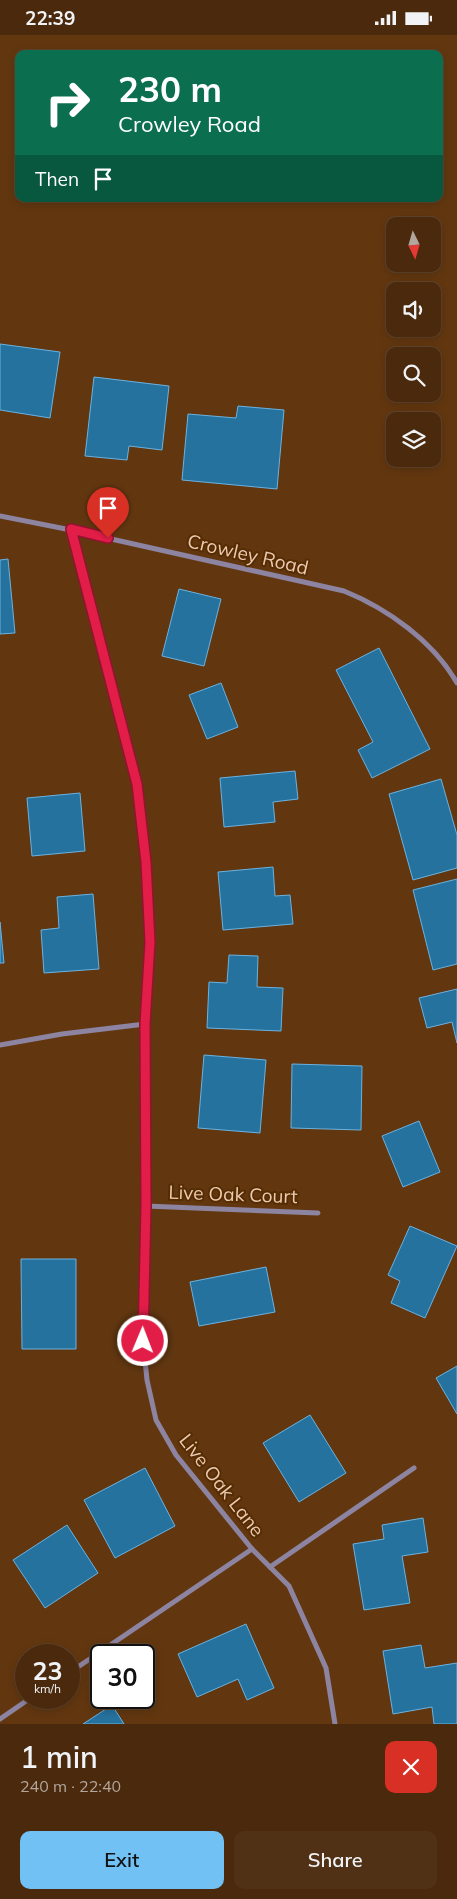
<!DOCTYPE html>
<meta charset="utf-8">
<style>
:root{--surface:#4a290c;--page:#513115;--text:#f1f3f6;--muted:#b2a69d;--line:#61452d;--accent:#71c1f5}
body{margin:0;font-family:Mulish,sans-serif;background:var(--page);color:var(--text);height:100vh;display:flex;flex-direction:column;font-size:19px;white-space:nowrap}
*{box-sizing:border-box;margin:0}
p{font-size:16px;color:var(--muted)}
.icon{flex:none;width:28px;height:28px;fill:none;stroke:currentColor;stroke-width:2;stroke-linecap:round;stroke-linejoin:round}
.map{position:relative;height:1689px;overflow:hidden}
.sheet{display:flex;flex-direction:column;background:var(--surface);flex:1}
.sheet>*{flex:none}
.top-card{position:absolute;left:15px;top:15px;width:428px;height:152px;border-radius:10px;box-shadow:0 2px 8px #0003,0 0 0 1px var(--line);background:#0b6e4f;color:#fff;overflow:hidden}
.needle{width:32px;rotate:175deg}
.fabs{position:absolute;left:386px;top:182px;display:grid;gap:10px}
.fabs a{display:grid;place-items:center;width:55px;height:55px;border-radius:10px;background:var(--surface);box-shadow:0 2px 8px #0003,0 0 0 1px var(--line);font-size:25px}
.speed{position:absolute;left:15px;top:1609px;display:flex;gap:10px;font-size:25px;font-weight:700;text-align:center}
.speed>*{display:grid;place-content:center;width:65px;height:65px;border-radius:50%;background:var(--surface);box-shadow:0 2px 8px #0003,0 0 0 1px var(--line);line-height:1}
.speed small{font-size:12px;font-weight:400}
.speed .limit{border:2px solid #111;border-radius:8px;background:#fff;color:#111}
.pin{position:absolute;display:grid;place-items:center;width:42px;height:42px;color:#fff;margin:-51px -21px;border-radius:50% 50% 50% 0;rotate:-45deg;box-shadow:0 0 5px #0007}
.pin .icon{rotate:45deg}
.me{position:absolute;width:55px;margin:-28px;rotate:1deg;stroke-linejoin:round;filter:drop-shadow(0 0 4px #0008)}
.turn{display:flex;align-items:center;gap:18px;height:105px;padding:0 20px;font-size:22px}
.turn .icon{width:65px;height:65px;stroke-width:2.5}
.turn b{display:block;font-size:35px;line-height:42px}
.then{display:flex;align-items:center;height:48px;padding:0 20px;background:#0003;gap:10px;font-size:19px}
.round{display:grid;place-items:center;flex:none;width:52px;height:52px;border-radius:10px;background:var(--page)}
.headline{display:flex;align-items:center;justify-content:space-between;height:85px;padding:0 20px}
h1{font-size:30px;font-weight:600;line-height:38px}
.action{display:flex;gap:10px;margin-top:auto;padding:10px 20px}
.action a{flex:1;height:58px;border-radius:10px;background:var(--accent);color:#111;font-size:20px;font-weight:600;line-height:58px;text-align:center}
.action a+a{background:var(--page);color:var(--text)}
.status{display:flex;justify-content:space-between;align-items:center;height:35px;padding:0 25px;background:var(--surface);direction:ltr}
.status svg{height:14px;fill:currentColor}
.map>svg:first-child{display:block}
.building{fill:#26729e;stroke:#6ab2e1}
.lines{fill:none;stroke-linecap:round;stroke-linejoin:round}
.street{stroke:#8d84a2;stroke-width:5}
.route-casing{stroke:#92132f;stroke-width:12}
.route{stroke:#e11d48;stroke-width:9}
.labels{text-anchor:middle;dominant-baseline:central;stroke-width:4;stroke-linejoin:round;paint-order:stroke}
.street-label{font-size:19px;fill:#ebcab1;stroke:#562c02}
</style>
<div class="status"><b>22:39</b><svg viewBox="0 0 49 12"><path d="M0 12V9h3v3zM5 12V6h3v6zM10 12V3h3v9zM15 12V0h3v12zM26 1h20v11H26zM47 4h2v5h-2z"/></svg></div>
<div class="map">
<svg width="457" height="1689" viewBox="0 0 457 1689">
<rect width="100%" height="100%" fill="#623710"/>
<!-- building -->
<g class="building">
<polygon points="0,309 60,317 50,383 0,375"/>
<polygon points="94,342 169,351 162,415 129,411 127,425 85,421"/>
<polygon points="238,371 284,375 277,454 182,445 188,379 236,383"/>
<polygon points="8,524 15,598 0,599 0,525"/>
<polygon points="179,554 221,564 204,631 162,621"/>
<polygon points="379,613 430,714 372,743 358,715 373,707 336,635"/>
<polygon points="221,648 238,692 207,704 189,660"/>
<polygon points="295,736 298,764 273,767 275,787 224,792 220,743"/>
<polygon points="441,744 457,800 457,833 413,845 389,759"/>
<polygon points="80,758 85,816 32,821 27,763"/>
<polygon points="273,832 275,861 290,860 293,889 223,895 218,837"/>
<polygon points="457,844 457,929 433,935 413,855"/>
<polygon points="93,859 99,934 44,938 41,895 59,893 57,862"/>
<polygon points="0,887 4,928 0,928"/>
<polygon points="229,920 258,921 257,952 283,953 281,996 207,993 209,947 227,948"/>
<polygon points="457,954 457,1008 452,987 427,993 419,963"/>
<polygon points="204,1020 266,1025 260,1098 198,1093"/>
<polygon points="292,1029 362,1031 361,1095 291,1093"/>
<polygon points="419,1086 440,1137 403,1152 382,1101"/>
<polygon points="410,1191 457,1211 425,1283 391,1268 400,1246 388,1240"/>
<polygon points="21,1224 76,1224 76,1314 22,1314"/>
<polygon points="266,1232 275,1277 199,1291 190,1247"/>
<polygon points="457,1331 457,1379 436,1343"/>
<polygon points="310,1380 346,1438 299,1467 263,1408"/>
<polygon points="145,1433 175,1491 115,1523 84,1465"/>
<polygon points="423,1483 428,1517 402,1521 410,1568 364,1575 353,1509 384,1504 382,1490"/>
<polygon points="67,1490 98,1538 45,1573 13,1525"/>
<polygon points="246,1589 274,1653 247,1665 238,1644 197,1662 178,1619"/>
<polygon points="421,1610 425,1633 457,1628 457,1689 434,1689 432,1672 393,1679 383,1616"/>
<polygon points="112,1670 124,1689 83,1689"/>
</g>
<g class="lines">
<!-- street -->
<g class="street">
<path d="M0 481 71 495 344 556C388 574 433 606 457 648"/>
<polyline points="71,495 137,749 147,827 150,907 145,989 146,1171 143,1306 147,1345 156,1385 176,1420 252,1514 289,1551 326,1633 335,1689"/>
<polyline points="0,1010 62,999 145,989"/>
<polyline points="146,1171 318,1178"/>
<polyline points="270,1532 414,1433"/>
<polyline points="69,1638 252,1514"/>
<polyline points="0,1684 32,1662"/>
</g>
</g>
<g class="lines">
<!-- route casing -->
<g class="route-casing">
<polyline id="route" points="108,503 71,494 137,749 146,827 150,907 145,989 146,1171 143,1306"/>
</g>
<!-- route -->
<use href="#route" class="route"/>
</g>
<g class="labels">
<!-- street labels -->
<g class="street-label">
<text transform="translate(248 519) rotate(13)">Crowley Road</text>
<text transform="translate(233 1159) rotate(2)">Live Oak Court</text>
<text transform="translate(222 1450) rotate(52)">Live Oak Lane</text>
</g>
</g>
</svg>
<div class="fabs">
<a><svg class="needle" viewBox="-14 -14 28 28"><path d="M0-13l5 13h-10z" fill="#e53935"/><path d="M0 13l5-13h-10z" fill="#b2a69d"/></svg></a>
<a><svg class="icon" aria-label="sound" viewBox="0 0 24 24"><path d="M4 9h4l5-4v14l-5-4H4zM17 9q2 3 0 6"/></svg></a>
<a><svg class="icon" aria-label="search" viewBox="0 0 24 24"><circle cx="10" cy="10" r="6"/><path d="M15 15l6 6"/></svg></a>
<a><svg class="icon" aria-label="layers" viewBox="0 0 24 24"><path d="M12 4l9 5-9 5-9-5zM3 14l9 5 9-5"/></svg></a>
</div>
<div class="speed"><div>23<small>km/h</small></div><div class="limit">30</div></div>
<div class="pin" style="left:108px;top:503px;background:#d93025"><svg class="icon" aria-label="arrive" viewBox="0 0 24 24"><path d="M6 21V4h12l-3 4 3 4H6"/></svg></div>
<svg class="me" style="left:143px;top:1306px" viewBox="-20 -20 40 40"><circle r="17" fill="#e11d48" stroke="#fff" stroke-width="3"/><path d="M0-11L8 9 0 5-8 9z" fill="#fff"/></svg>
<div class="top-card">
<div class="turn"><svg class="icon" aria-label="right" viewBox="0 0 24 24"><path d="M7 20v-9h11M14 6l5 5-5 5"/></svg><div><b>230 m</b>Crowley Road</div></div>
<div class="then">Then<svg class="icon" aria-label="arrive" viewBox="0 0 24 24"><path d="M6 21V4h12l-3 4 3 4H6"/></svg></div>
</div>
</div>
<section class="sheet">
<div class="headline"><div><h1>1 min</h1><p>240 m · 22:40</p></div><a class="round" style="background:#d93025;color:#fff"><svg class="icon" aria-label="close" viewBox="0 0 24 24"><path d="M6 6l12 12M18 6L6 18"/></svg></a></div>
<div class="action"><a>Exit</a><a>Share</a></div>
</section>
